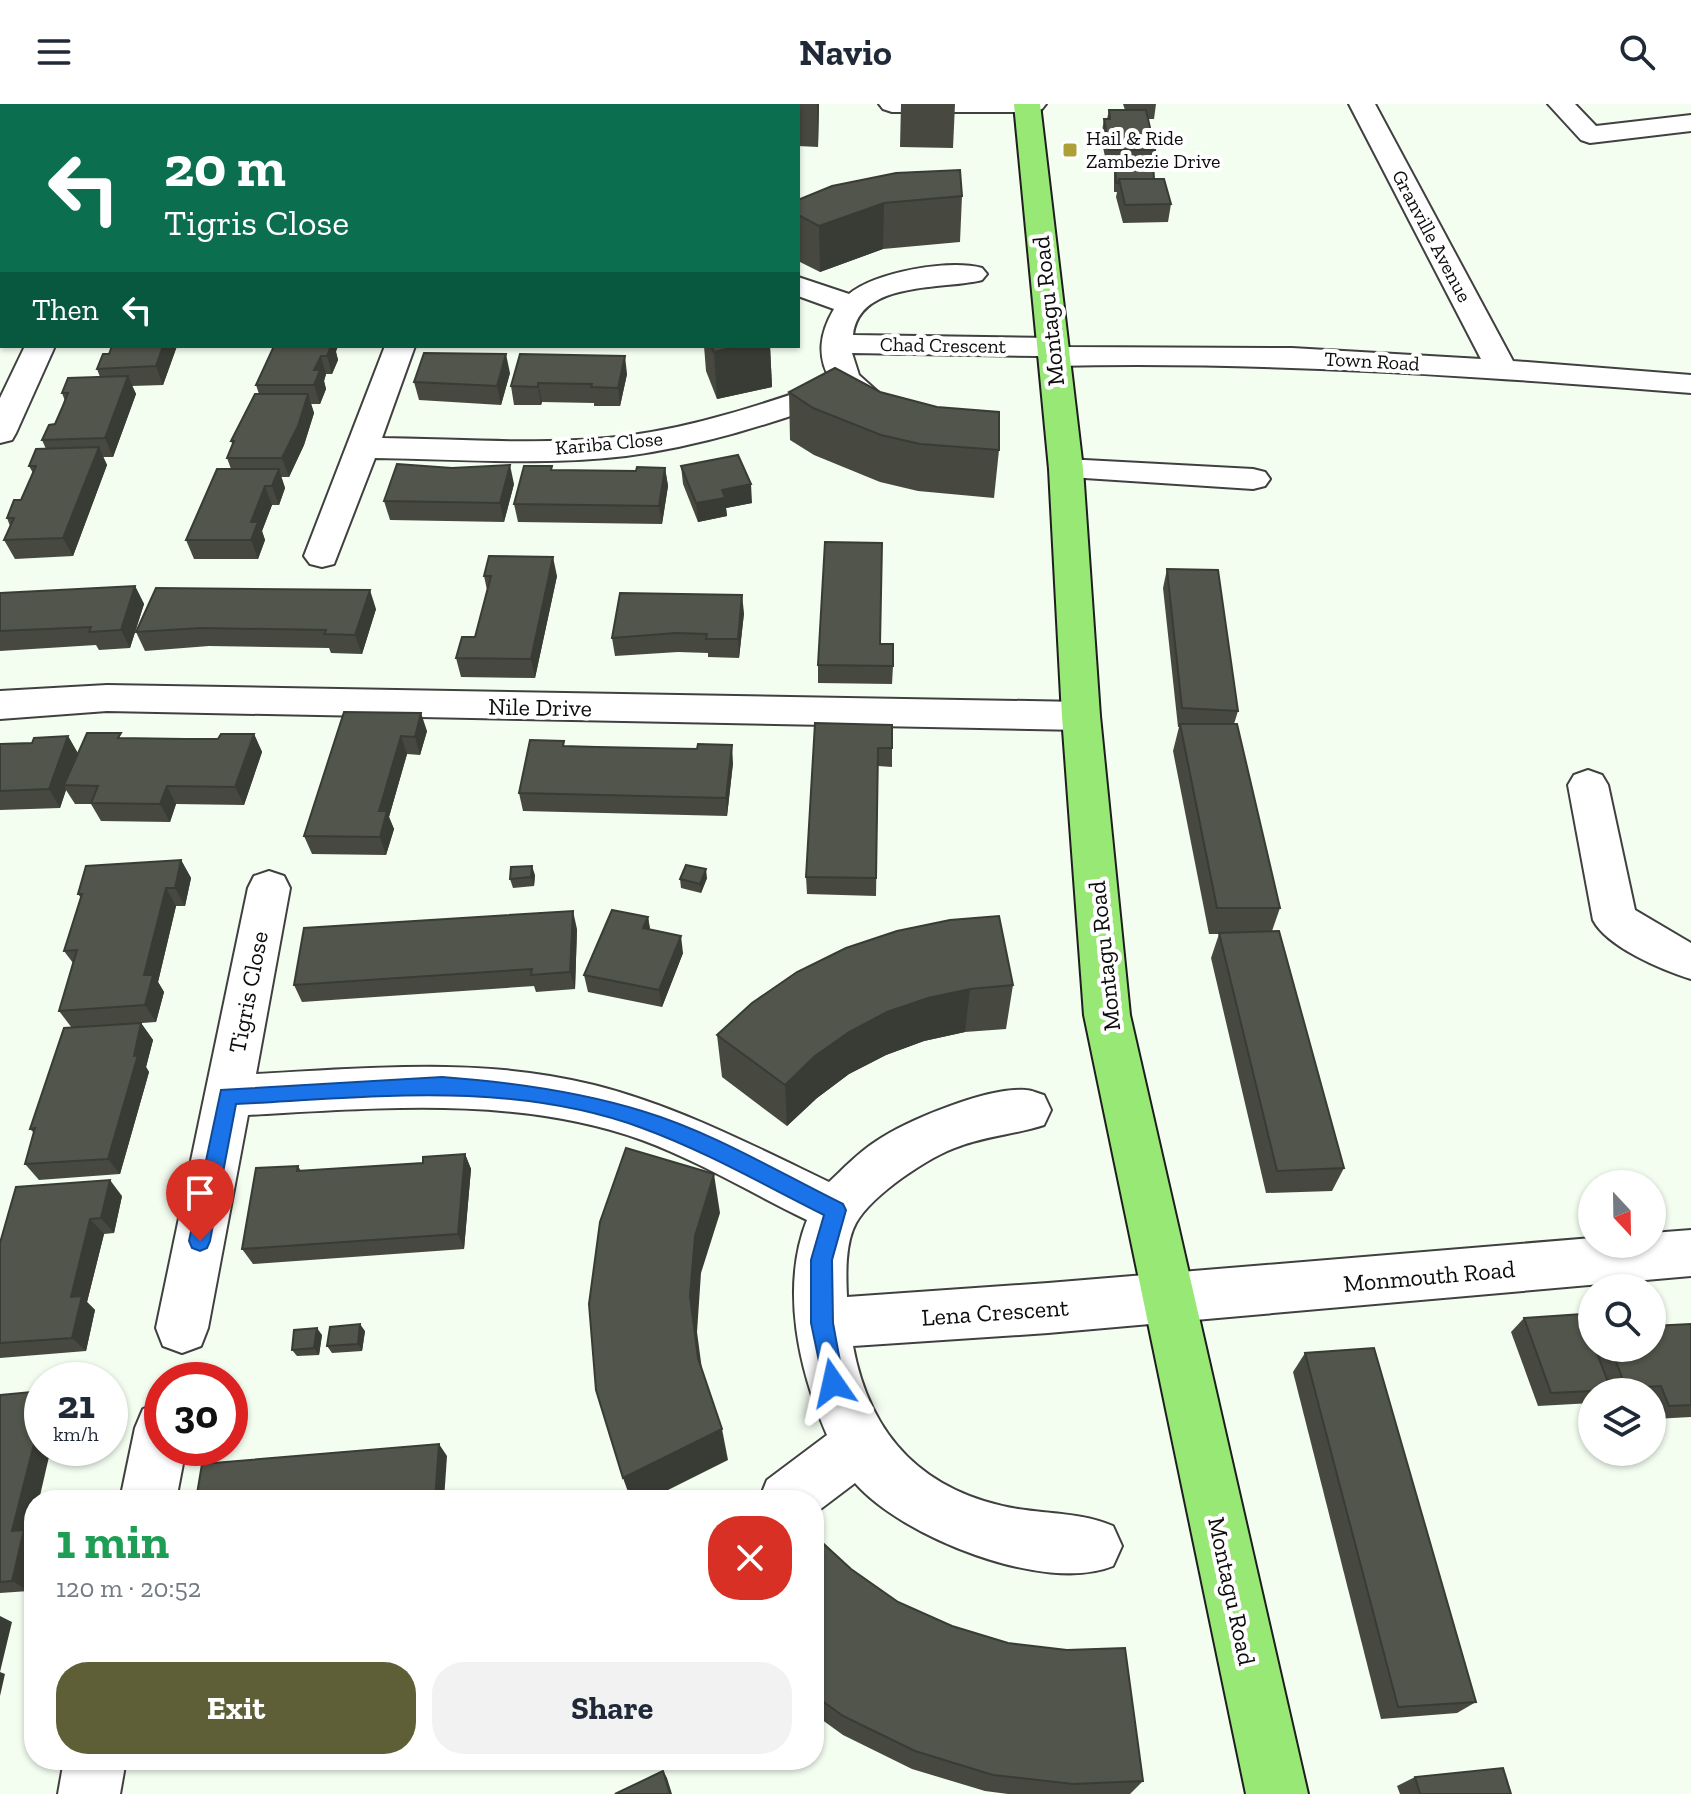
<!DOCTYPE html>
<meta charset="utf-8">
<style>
:root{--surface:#fff;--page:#f2f2f3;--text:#1f2937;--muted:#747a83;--accent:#5f5f37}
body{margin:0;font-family:"Zilla Slab",serif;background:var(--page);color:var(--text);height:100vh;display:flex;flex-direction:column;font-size:30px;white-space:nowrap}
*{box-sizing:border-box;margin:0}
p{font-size:26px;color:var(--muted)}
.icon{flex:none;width:44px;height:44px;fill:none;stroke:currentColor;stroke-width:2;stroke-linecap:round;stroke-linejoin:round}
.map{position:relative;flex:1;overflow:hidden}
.panel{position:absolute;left:24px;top:1386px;width:800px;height:280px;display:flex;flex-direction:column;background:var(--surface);border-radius:32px;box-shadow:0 2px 6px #0004}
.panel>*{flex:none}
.guide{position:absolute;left:0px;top:0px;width:800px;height:244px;box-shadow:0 2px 6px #0004;background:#0b6e4f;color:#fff;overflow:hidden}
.needle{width:52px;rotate:158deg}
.controls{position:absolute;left:1578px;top:1066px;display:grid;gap:16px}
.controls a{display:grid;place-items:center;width:88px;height:88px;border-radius:50%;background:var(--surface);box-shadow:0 2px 6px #0004;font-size:40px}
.speed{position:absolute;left:24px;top:1258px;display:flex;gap:16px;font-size:40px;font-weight:700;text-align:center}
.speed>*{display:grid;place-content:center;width:104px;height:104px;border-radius:50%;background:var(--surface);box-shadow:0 2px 6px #0004;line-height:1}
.speed small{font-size:20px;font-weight:400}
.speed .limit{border:12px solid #d22;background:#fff;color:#111}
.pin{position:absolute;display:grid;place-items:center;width:68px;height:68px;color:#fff;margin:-82px -34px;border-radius:50% 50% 50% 0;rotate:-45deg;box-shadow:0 0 8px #0007}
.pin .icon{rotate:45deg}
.me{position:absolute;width:88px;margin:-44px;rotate:349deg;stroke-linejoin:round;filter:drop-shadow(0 0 6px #0008)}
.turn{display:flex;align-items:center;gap:28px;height:168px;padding:0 32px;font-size:36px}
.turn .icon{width:104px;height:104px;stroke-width:2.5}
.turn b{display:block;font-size:56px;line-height:68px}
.then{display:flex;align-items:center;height:76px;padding:0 32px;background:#0003;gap:16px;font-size:30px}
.round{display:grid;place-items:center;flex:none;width:84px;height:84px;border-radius:32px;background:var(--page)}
.head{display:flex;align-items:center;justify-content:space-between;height:136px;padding:0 32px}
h1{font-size:48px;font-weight:800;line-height:60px;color:#1e9e55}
.action{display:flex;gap:16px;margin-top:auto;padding:16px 32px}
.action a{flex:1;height:92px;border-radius:32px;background:var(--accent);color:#fff;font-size:32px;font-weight:800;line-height:92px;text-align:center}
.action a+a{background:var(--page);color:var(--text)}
header{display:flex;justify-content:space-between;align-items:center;height:104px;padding:0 32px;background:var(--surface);font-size:36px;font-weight:800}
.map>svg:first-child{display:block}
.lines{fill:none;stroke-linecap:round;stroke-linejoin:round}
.minor-casing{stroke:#404040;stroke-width:4}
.major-casing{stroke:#1e1e1e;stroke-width:4}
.minor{fill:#fff;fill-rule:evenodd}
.major{fill:#98e875;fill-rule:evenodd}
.wall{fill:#474940}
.shaded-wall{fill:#393c34}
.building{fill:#52554b;stroke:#393c34;stroke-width:2}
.route{fill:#1a73e8;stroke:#114b97;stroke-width:2}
.poi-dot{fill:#ada036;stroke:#fff;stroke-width:3}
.labels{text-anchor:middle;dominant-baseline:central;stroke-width:8;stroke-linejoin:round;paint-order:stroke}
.far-poi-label{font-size:20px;fill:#0d0d0d;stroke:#fff;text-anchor:start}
.far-street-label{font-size:20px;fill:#0d0d0d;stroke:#fff}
.street-label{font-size:24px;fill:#0d0d0d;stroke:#fff}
</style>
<header><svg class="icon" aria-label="menu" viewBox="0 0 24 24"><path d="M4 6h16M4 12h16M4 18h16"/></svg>Navio<svg class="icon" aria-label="search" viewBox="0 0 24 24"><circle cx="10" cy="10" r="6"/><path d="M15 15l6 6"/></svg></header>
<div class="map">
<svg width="1691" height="1690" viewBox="0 0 1691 1690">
<rect width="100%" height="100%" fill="#f3fdf0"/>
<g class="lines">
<!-- minor casing -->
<g class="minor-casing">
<g id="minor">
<polygon points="0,0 75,0 2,2 2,5"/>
<polygon points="229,0 269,0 227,2"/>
<polygon points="879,0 1046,0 1042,5 1033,8 892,8 883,5"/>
<path d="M1349 0H1375L1513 257 1691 271V289C1478 272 1266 257 1053 262L1042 260 1038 252 852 249 859 271 888 297 883 304C867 308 858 303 845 293 774 319 701 342 626 352 543 362 458 355 375 354L334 460 322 463 310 460 304 452 385 242H415L382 334C463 335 545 342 626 332 696 323 764 300 831 277 816 252 820 229 834 205L798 192V173L849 190C876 168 949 155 982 164L987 170 982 176C944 186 859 176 853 231L1052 234 1063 237 1067 243 1292 244 1481 255Z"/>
<polygon points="1548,0 1575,0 1596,22 1691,11 1691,27 1590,39 1581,36"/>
<rect x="0" y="207" width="2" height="18"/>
<polygon points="25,242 55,242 16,329 12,336 0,339 0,294"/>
<polygon points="1066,355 1253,365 1265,368 1270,375 1265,382 1253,385 1054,372 1049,365 1054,358"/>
<polygon points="107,581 1081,598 1095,602 1100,612 1095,622 1081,626 107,607 0,615 0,587"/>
<path d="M1588 666 1602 671 1608 681 1635 806 1691 839V875C1662 866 1607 843 1593 816L1568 681 1574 671Z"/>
<path d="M269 767 284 772 290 784 256 970C368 964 484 953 594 981 677 1002 752 1041 829 1078 844 1064 858 1049 875 1038 907 1016 988 983 1026 986 1032 986 1039 990 1044 991L1051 1006 1044 1021C1016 1030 987 1032 960 1042 929 1052 872 1091 856 1119 845 1139 846 1170 847 1193L1048 1179 1592 1134V1140H1652V1129L1691 1126V1172L1048 1229 853 1242C870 1334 925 1389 1018 1405 1050 1410 1083 1409 1113 1422L1122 1442 1113 1462C1045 1490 902 1433 855 1379L814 1410V1396H759L767 1376 827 1331C799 1266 780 1185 807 1116 753 1090 699 1057 642 1036 516 991 379 1004 248 1011L208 1224 201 1242 182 1249 163 1242 156 1224 248 784 254 772Z"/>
<polygon points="162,1297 162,1344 186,1344 176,1396 120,1396 135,1324 143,1305"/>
<polygon points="64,1656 126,1656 120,1690 58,1690"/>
</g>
</g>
<!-- major casing -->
<g class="major-casing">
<polygon id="major" points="1014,0 1040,0 1083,365 1100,612 1130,911 1308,1690 1246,1690 1084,911 1062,612 1049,365"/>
</g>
<!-- minor -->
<use href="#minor" class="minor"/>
<!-- major -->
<use href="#major" class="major"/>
</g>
<!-- wall -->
<g class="wall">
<polygon points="763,0 819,0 818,43 798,42 798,2 764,2"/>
<polygon points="901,0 955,0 953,44 900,43"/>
<polygon points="1123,0 1156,0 1154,15 1148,15 1155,46 1153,58 1154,75 1171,100 1168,118 1123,119 1116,93 1117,88 1114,88 1114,63 1107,63 1101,33 1104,15 1107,15 1109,6 1125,6"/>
<polygon points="962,92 960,138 883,145 820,168 798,157 798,96"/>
<polygon points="0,121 2,121 2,191 0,187"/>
<polygon points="111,242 177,242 163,281 132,282 136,290 113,353 103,353 107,361 73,452 15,455 4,436 10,422 7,414 21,396 33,369 29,362 46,345 42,336 55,320 65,297 62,289 100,273 97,265 109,250"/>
<polygon points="274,242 336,248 338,256 332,270 326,270 324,277 326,285 320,300 311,300 314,309 304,341 289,373 281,373 285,384 279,401 272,401 262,427 265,436 258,455 194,455 186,436 231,365 227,354 233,342 231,337 259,290 256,281"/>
<polygon points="704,242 770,242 772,283 717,295 706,267"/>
<polygon points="510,269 501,301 419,296 414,278"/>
<polygon points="627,270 620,302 594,302 594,299 542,298 541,301 514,301 511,282"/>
<polygon points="789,288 880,288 999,346 994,394 918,387 880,378 814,351 790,336"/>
<polygon points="681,362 752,399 726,404 727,412 698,418 683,380"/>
<polygon points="665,364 668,382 662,420 518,418 514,400 553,366 636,367"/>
<polygon points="514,380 504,418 390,416 384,397"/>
<polygon points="1167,465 1238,607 1234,620 1280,804 1272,827 1344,1064 1332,1087 1266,1089 1211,854 1219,830 1209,830 1173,647 1179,623 1178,623 1163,484"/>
<polygon points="484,472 557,472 535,574 461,573 456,554 475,533 487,486"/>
<polygon points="135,482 144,500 130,544 99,546 96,541 0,547 0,489"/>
<polygon points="376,505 362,550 331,549 329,544 209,542 145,547 136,528"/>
<polygon points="744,509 739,554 708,553 708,549 678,548 615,552 612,534"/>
<polygon points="880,540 893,562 892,580 818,579 818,561"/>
<polygon points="344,608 427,627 420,651 407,650 389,713 394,725 386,751 312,750 304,732"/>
<polygon points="892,621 892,663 878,662 876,792 807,790 806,773"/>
<polygon points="254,630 262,648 244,701 176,700 170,718 101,717 91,700 75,700 66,686 60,704 0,706 0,640 32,639 68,632 78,650 124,634 218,635"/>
<polygon points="565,642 697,645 733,659 727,712 523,707 519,689"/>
<polygon points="181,756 191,774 185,802 176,802 158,878 164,888 156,918 72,924 59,907 73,859 64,847 81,794 78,790"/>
<polygon points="535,771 534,782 513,784 510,775"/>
<polygon points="707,774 701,789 681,784 680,775"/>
<polygon points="648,813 650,826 683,849 662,903 588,888 584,871"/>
<polygon points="577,825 575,885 536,888 534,882 302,898 294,881"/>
<polygon points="1013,881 1006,925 965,928 924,937 886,951 849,970 817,994 787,1022 722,973 717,931 752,899"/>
<polygon points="141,919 153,936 146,963 149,968 120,1070 39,1076 25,1060 34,1029 30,1025"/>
<polygon points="465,1050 471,1065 464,1145 253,1160 242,1145 298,1062 301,1067 423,1059"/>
<polygon points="122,1092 114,1129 104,1130 87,1198 95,1206 86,1247 0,1254 0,1139"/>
<polygon points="1524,1214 1592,1244 1652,1244 1691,1220 1691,1313 1654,1315 1652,1311 1652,1288 1592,1288 1592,1299 1538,1302 1511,1228"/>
<polygon points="365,1227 362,1247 332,1249 327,1242"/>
<polygon points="322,1231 319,1251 297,1252 292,1246"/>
<polygon points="1305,1249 1476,1598 1457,1609 1381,1615 1293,1268"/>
<polygon points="42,1287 42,1344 52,1344 34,1396 34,1416 31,1431 29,1487 0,1489 0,1291"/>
<polygon points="814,1431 851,1465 1143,1677 1130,1690 1008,1690 985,1687 912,1665 843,1631 814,1610"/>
<polygon points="1415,1673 1511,1690 1400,1690 1397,1682"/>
</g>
<!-- shaded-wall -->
<g class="shaded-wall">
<polygon points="817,0 819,0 818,43"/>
<polygon points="884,99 883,145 820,168 819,122"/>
<polygon points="163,242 177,242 163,281 156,262"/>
<polygon points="328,242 338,242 336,248 338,256 332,270 327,252"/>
<polygon points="740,242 770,242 772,283 717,295 714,248"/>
<polygon points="506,250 510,269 501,301 497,282"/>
<polygon points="321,252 326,270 324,277 326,285 320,300 314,281 314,266"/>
<polygon points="625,252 627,270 620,302 618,284"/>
<polygon points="128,272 136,290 113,353 105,334"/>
<polygon points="538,279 542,298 541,301 538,283"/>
<polygon points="308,290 314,309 304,341 289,373 282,354"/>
<polygon points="99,343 107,361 73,452 63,434"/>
<polygon points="510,361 514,380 504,418 500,399"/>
<polygon points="665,364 668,382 662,420 659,402"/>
<polygon points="279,365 285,384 279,401 272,382"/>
<polygon points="751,380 752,399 726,404 727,412 698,418 696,399 722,386"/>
<polygon points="265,382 272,401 262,427 265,436 258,455 251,436 251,418"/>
<polygon points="553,453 557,472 535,574 531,555"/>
<polygon points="135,482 144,500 130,544 121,526"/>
<polygon points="370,486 376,505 362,550 355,531"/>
<polygon points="742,491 744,509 739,554 738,535"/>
<polygon points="421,609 427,627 420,651 415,633"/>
<polygon points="254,630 262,648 244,701 235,683"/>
<polygon points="68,632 79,651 64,681 66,686 60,704 49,685"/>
<polygon points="401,632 407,650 389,713 394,725 386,751 380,733 379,707"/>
<polygon points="732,641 733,659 727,712 726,694"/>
<polygon points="167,682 176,700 170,718 160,700"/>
<polygon points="181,756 191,774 185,802 175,784"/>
<polygon points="532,762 535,771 534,782 531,773"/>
<polygon points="706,765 707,774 701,789 700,780"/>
<polygon points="166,784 176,802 158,878 164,888 156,918 145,901 144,871"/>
<polygon points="573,807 577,825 575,885 570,868"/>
<polygon points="648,813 651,831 643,824"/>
<polygon points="681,832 683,849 662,903 659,886"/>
<polygon points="970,885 965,928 924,937 886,951 849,970 817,994 787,1022 785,981 815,952 849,928 887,908 928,894"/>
<polygon points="141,919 153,936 146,963 149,968 120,1070 108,1055"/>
<polygon points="465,1050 471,1065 464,1145 458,1130"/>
<polygon points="714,1070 720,1109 701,1169 697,1228 705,1288 698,1254 690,1192 695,1132"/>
<polygon points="110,1076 122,1092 114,1129 101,1114"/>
<polygon points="90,1115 104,1130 87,1198 95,1206 86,1247 72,1234 71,1193"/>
<polygon points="360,1220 365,1227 362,1247 358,1240"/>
<polygon points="317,1224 322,1231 319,1251 314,1244"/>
<polygon points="722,1325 728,1356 648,1396 631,1396 623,1374"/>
<polygon points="36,1332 42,1337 42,1344 51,1344 39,1396 34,1396 34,1416 31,1431 34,1433 34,1464 29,1487 12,1477 12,1427"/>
<polygon points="439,1340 447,1352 444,1396 435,1396"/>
<polygon points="0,1512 12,1518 0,1568 5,1570 0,1592"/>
<polygon points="663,1667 667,1674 672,1690 670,1690"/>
</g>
<!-- building -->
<g class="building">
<polygon points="253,0 327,0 327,2 252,2"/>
<polygon points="351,0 546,0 545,2 350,2"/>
<polygon points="559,1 672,2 559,2"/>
<polygon points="1109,6 1146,6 1155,46 1109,46 1104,15 1110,15"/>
<polygon points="1115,57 1153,58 1154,75 1119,75 1118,79 1116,79"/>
<polygon points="960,66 962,92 884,99 819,122 798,111 798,96 832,82 896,69"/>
<polygon points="1119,75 1164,75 1171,100 1125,101"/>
<rect x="0" y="121" width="2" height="27"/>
<polygon points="112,242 163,242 156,262 97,265 103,250 109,250"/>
<polygon points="274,242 331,242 327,252 321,252 314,266 320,266 314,281 256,281"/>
<polygon points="711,242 740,242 714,248"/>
<polygon points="424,249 506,250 497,282 414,278"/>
<polygon points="520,250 625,252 618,284 591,283 592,280 538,279 538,283 511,282"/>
<polygon points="835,264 880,288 937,303 999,308 999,346 920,340 881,331 813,304 789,288"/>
<polygon points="128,272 105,334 42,336 49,321 55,320 62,304 68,289 62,289 68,274"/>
<polygon points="255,290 308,290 298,322 282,354 227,354 234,337 231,337"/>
<polygon points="99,343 63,434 4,436 14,414 7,414 14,396 21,396 36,362 29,362 36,345"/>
<polygon points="738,351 751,380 722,386 725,394 696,399 681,362"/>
<polygon points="397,360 452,364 510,361 500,399 384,397"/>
<polygon points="524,362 552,362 551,366 636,367 637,363 665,364 659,402 514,400"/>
<polygon points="217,365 279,365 272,382 265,382 251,418 258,418 251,436 186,436"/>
<polygon points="825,438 882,439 880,540 893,540 893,562 818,561"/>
<polygon points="489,452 553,453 531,555 456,554 462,533 475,533 491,472 484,472"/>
<polygon points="1167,465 1218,466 1238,607 1182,604"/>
<polygon points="135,482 121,526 89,528 91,523 0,527 0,489"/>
<polygon points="156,484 370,486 355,531 324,530 326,526 201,524 136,528"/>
<polygon points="620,489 742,491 738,535 706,535 707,530 676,529 612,534"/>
<polygon points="344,608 421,609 415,633 401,632 379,707 387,707 380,733 304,732"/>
<polygon points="815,619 892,621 892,644 878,644 876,774 806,773"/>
<polygon points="1180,620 1237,620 1280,804 1217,804"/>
<polygon points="87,629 121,629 118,634 185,635 218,635 221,630 254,630 235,683 167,682 160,700 91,699 98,682 64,681"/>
<polygon points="68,632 49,685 0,687 0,640 32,639 34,634"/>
<polygon points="530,636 564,637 563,642 597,643 697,645 698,640 732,641 726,694 519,689"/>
<polygon points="181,756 175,784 166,784 144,871 153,871 145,901 59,907 77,846 64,847 82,790 78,790 86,762"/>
<polygon points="686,761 706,765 700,780 680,775"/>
<polygon points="532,762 531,773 510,775 511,763"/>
<polygon points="612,806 648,813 643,824 681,832 659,886 584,871"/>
<polygon points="573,807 570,868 531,871 532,865 294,881 304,824"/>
<polygon points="999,812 1013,881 970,885 928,894 887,908 849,928 815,952 785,981 717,931 752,899 797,868 846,844 897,827 950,816"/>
<polygon points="1279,827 1344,1064 1277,1067 1219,829"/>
<polygon points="141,919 134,952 138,951 108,1055 25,1060 35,1024 30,1025 64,924"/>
<polygon points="626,1044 714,1070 695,1132 690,1192 698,1254 722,1325 623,1374 596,1286 589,1200 600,1118"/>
<polygon points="465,1050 458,1130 242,1145 256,1064 298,1062 297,1067 423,1059 423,1053"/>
<polygon points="110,1076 101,1114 90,1115 71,1193 82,1192 72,1234 0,1239 0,1139 16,1083"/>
<polygon points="1582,1210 1592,1235 1592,1244 1595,1244 1611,1286 1551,1289 1524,1214"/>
<polygon points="360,1220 358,1240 327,1242 330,1223"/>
<polygon points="1691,1220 1691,1301 1669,1302 1661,1282 1626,1284 1611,1244 1652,1244 1652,1222"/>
<polygon points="317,1224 314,1244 292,1246 294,1226"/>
<polygon points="1374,1244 1476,1598 1398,1603 1305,1249"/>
<polygon points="42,1287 42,1332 36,1332 12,1427 24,1426 12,1477 0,1478 0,1291"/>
<polygon points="439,1340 435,1396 196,1396 202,1360"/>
<polygon points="814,1431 851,1465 898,1498 952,1522 1008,1539 1067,1546 1125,1544 1143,1677 1073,1680 993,1671 915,1647 843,1612 814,1591"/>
<polygon points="1503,1664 1511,1690 1420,1690 1415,1673"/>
<polygon points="663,1667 670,1690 615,1690"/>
</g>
<!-- route -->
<path class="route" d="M442 973C510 978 577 987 642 1007 712 1028 778 1068 843 1100L846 1106 832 1156 833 1219 844 1279 841 1286 833 1289 825 1286 811 1219V1156L824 1111C764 1081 705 1047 642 1024 512 976 372 993 236 1000L210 1137 207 1144 200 1147 192 1144 189 1137 221 986Z"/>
<!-- markers -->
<rect class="poi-dot" x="1062" y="38" width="16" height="16" rx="4"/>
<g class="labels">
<!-- far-poi labels -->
<g class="far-poi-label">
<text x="1086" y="34">Hail &amp; Ride<tspan x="1086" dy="23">Zambezie Drive</tspan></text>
</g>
<!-- far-street labels -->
<g class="far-street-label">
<text transform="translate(1432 132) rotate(62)">Granville Avenue</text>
<text transform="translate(943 241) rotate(1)">Chad Crescent</text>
<text transform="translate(1372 257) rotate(3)">Town Road</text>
<text transform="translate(609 339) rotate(-5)">Kariba Close</text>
</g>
<!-- street labels -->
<g class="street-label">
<text transform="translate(1048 207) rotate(-96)">Montagu Road</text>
<text transform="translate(540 603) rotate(1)">Nile Drive</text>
<text transform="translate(1104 852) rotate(-96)">Montagu Road</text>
<text transform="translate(248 888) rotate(-79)">Tigris Close</text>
<text transform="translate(1429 1172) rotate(-5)">Monmouth Road</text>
<text transform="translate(995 1208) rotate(-4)">Lena Crescent</text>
<text transform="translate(1232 1487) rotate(78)">Montagu Road</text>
</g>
</g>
</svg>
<div class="controls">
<a><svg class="needle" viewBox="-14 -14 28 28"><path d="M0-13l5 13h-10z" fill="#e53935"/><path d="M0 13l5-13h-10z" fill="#747a83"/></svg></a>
<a><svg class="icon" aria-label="search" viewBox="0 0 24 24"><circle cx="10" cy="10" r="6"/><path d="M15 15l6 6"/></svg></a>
<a><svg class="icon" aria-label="layers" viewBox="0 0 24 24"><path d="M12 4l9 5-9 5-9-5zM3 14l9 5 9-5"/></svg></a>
</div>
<div class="speed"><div>21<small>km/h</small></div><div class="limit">30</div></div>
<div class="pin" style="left:200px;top:1137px;background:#d93025"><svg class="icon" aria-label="arrive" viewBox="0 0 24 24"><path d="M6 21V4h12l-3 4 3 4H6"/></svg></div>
<svg class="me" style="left:833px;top:1279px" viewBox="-20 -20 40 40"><path d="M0-17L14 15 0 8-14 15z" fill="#1a73e8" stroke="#fff" stroke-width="4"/></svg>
<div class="guide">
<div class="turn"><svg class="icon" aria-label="left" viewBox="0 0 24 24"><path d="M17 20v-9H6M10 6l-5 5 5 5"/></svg><div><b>20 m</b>Tigris Close</div></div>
<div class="then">Then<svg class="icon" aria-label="left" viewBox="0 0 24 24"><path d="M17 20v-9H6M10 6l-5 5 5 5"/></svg></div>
</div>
<section class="panel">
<div class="head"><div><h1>1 min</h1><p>120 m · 20:52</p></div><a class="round" style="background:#d93025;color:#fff"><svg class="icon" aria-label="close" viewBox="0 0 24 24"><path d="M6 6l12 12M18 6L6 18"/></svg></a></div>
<div class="action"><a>Exit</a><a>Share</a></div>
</section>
</div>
